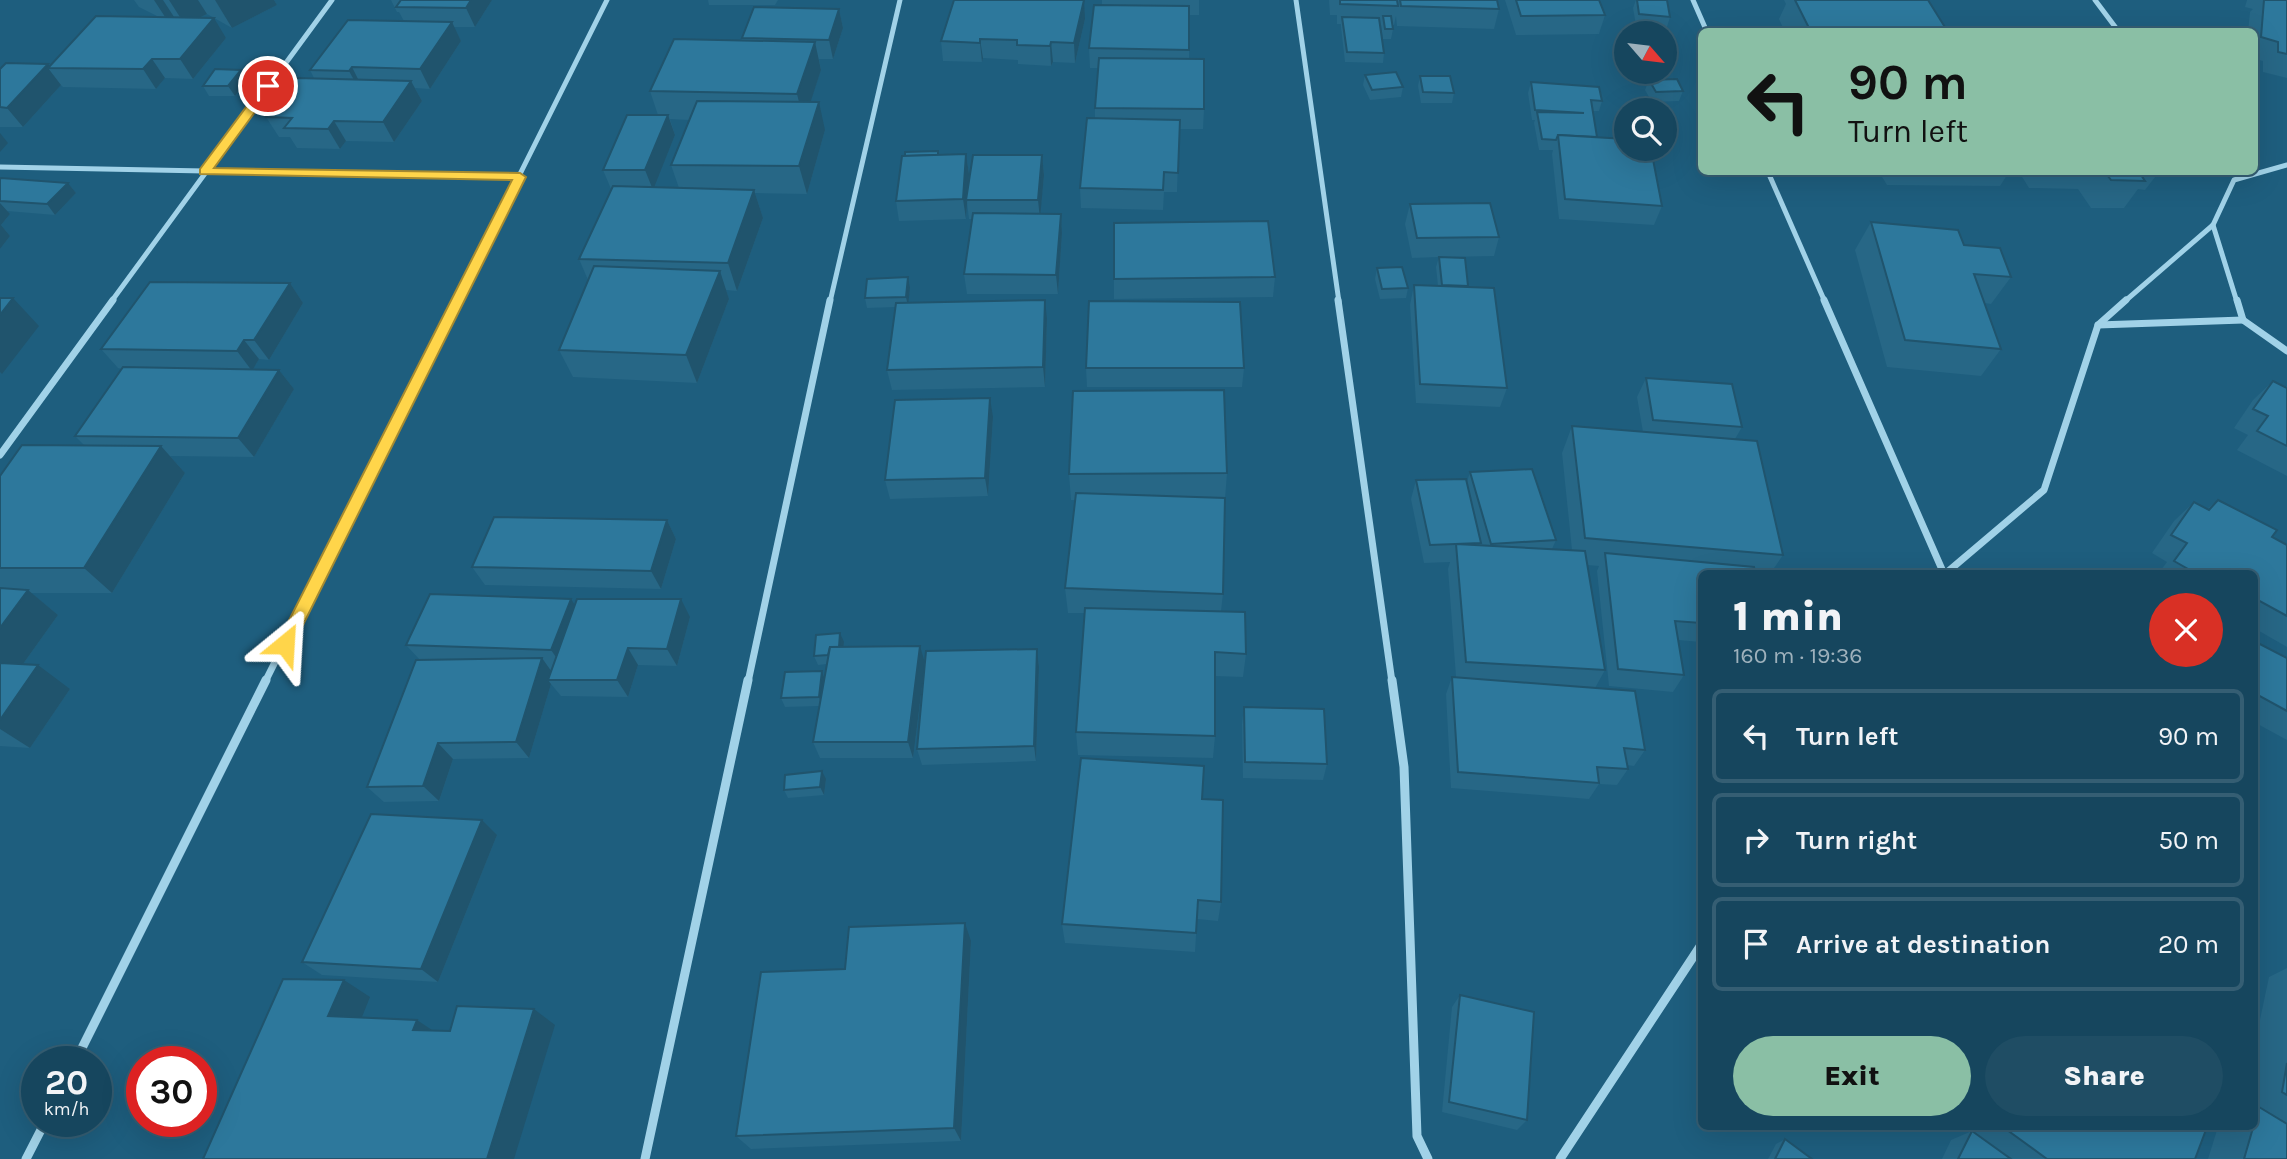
<!DOCTYPE html>
<meta charset="utf-8">
<style>
:root{--surface:#16465e;--page:#1f4d64;--text:#f1f3f6;--muted:#9eb1bc;--line:#355e73;--accent:#8abfa5}
body{margin:0;font-family:Karla,sans-serif;background:var(--page);color:var(--text);height:100vh;display:flex;flex-direction:column;font-size:26px;white-space:nowrap}
*{box-sizing:border-box;margin:0}
p{font-size:23px;color:var(--muted)}
.icon{flex:none;width:38px;height:38px;fill:none;stroke:currentColor;stroke-width:2;stroke-linecap:round;stroke-linejoin:round}
.map{position:relative;flex:1;overflow:hidden}
.details{position:absolute;left:1698px;top:570px;width:560px;height:560px;display:flex;flex-direction:column;background:var(--surface);border-radius:10px;box-shadow:0 7px 28px #0002,0 0 0 2px var(--line)}
.details>*{flex:none}
.top-card{position:absolute;left:1698px;top:28px;width:560px;height:147px;border-radius:10px;box-shadow:0 7px 28px #0002,0 0 0 2px var(--line);background:#8abfa5;color:#111;overflow:hidden}
.needle{width:46px;rotate:118deg}
.controls{position:absolute;left:1614px;top:21px;display:grid;gap:14px}
.controls a{display:grid;place-items:center;width:63px;height:63px;border-radius:50%;background:var(--surface);box-shadow:0 7px 28px #0002,0 0 0 2px var(--line);font-size:35px}
.speed{position:absolute;left:21px;top:1046px;display:flex;gap:14px;font-size:35px;font-weight:700;text-align:center}
.speed>*{display:grid;place-content:center;width:91px;height:91px;border-radius:50%;background:var(--surface);box-shadow:0 7px 28px #0002,0 0 0 2px var(--line);line-height:1}
.speed small{font-size:18px;font-weight:400}
.speed .limit{border:10px solid #d22;background:#fff;color:#111}
.pin{position:absolute;display:grid;place-items:center;width:60px;height:60px;color:#fff;margin:-30px;border:4px solid #fff;border-radius:50%;box-shadow:0 2px 7px #0007}
.me{position:absolute;width:77px;margin:-38px;rotate:27deg;stroke-linejoin:round;filter:drop-shadow(0 0 5px #0008)}
.turn{display:flex;align-items:center;gap:24px;height:147px;padding:0 35px;font-size:32px}
.turn .icon{width:91px;height:91px;stroke-width:2.5}
.turn b{display:block;font-size:49px;line-height:60px}
.round{display:grid;place-items:center;flex:none;width:74px;height:74px;border-radius:37px;background:var(--page)}
.headline{display:flex;align-items:center;justify-content:space-between;height:119px;padding:0 35px}
h1{font-size:42px;font-weight:800;line-height:52px}
.button{display:flex;gap:14px;margin-top:auto;padding:14px 35px}
.button a{flex:1;height:80px;border-radius:42px;background:var(--accent);color:#111;font-size:28px;font-weight:800;line-height:80px;text-align:center}
.button a+a{background:var(--page);color:var(--text)}
ul{padding:0;list-style:none}
li{display:flex;align-items:center;gap:21px;height:94px;margin:0 14px 10px;padding:0 21px;border:4px solid var(--line);border-radius:10px}
li div{flex:1}
li b{display:block;font-size:26px}
li em{font-style:normal}
.map>svg:first-child{display:block}
.lines{fill:none;stroke-linecap:round;stroke-linejoin:round}
.minor-far2{stroke:#a1d2e8;stroke-width:5}
.minor-far1{stroke:#a1d2e8;stroke-width:7}
.minor{stroke:#a1d2e8;stroke-width:9}
.wall{fill:#276786;fill-rule:evenodd}
.shaded-wall{fill:#20546d}
.building{fill:#2d789c;stroke:#20546d;stroke-width:2}
.route{fill:#ffd54a;stroke:#a68a30;stroke-width:2}
</style>
<div class="map">
<svg width="2287" height="1159" viewBox="0 0 2287 1159">
<rect width="100%" height="100%" fill="#1e5e7e"/>
<g class="lines">
<!-- minor-far2 -->
<g class="minor-far2">
<polyline points="1296,0 1339,302"/>
<polyline points="1693,0 1707,32"/>
<polyline points="2095,0 2119,32"/>
<polyline points="0,167 520,177"/>
<polyline points="1768,172 1825,302"/>
<polyline points="2213,225 2237,302"/>
<polyline points="111,302 332,0"/>
<polyline points="456,302 607,0"/>
<polyline points="830,302 900,0"/>
<polyline points="2124,302 2213,225 2234,180 2287,165"/>
</g>
<!-- minor-far1 -->
<g class="minor-far1">
<polyline points="1338,300 1392,682"/>
<polyline points="1824,300 1944,574"/>
<polyline points="2237,300 2243,320 2287,351"/>
<polyline points="2098,325 2243,320"/>
<polyline points="0,455 113,300"/>
<polyline points="1945,574 2044,490 2098,325 2126,300"/>
<polyline points="265,682 456,300"/>
<polyline points="748,682 830,300"/>
</g>
<!-- minor -->
<g class="minor">
<polyline points="1392,680 1404,767 1417,1136 1428,1159"/>
<polyline points="75,1062 266,680"/>
<polyline points="26,1159 45,1122"/>
<polyline points="645,1159 748,680"/>
<polyline points="1560,1159 1701,945"/>
</g>
</g>
<!-- wall -->
<g class="wall">
<polygon points="134,0 274,0 277,5 232,28 207,14 199,18 226,38 193,79 165,78 156,89 63,87 61,85 23,127 0,127 0,69 48,64 50,66 159,17 139,7"/>
<polygon points="391,0 492,0 475,27 454,27 461,41 430,89 415,88 422,101 394,142 346,141 340,149 297,148 290,137 279,137 266,117 314,78 310,70 404,21 399,12 397,12"/>
<polygon points="708,0 778,0 775,5 709,5"/>
<polygon points="1102,0 1199,0 1199,15 1189,15 1189,59 1204,109 1203,129 1179,129 1177,192 1164,192 1163,210 1081,208 1080,188 1095,118 1095,108 1098,68 1090,68 1089,48 1102,5"/>
<polygon points="1329,0 1497,0 1499,9 1494,29 1397,26 1396,16 1394,25 1393,25 1393,29 1391,39 1383,39 1381,25 1380,25 1384,53 1383,63 1345,62 1341,27 1341,24 1337,24 1337,15 1330,15"/>
<polygon points="1505,0 1599,0 1605,15 1599,34 1516,35"/>
<polygon points="1636,0 1667,0 1670,17 1667,27 1636,25 1633,8"/>
<polygon points="1784,0 1928,0 1948,32 1785,32 1779,19 1786,4"/>
<polygon points="2247,0 2287,0 2287,78 2263,72 2263,61 2254,59 2254,32 2248,32 2250,12 2253,9 2245,7"/>
<path d="M839 9 843 28 833 59H819L821 70 810 102 825 130 807 194 755 193 763 218 737 291 726 290 729 299 697 383 573 377 559 350 588 280 579 259 612 189H611L603 170 658 115 650 91 742 41V38ZM670 119 689 120 671 165 679 188H653L675 135Z"/>
<polygon points="1085,19 1075,63 1053,62 1051,66 1018,64 1018,60 983,58 982,62 943,61 941,41"/>
<polygon points="241,70 247,80 235,96 209,96 203,86"/>
<polygon points="1365,75 1403,87 1401,97 1370,100 1363,85"/>
<polygon points="1420,76 1454,93 1452,103 1421,103 1418,86"/>
<polygon points="1649,80 1683,91 1679,101 1652,102 1645,90"/>
<polygon points="1531,82 1602,101 1599,111 1593,111 1597,137 1662,206 1654,225 1559,219 1552,154 1553,150 1539,150 1534,123 1535,120 1532,120 1528,93"/>
<polygon points="938,151 939,155 966,154 969,174 968,191 1042,155 1044,175 1040,214 1061,214 1062,233 1058,294 967,294 964,274 972,219 969,219 967,203 966,219 899,221 896,201"/>
<polygon points="1879,172 2009,172 2000,186 1887,185"/>
<polygon points="2019,172 2159,172 2145,190 2138,189 2124,208 2091,208 2078,189 2029,188"/>
<polygon points="0,179 68,183 76,193 55,215 7,211 10,214 1,225 10,236 0,249"/>
<polygon points="1410,204 1499,237 1494,256 1446,257 1468,286 1507,388 1500,407 1416,403 1410,305 1414,285 1438,286 1436,267 1439,257 1412,258 1405,224"/>
<polygon points="1871,222 1964,245 2011,277 1991,304 1985,303 2001,349 1981,376 1887,367 1855,250"/>
<polygon points="1377,268 1408,288 1406,298 1380,299 1375,279"/>
<polygon points="1275,277 1273,297 1114,299 1114,279"/>
<polygon points="290,283 303,303 269,360 259,359 253,369 279,370 294,389 254,457 170,456 185,473 112,593 31,593 58,615 23,664 70,689 30,748 0,746 0,476 85,446 75,436 122,369 118,368 101,349"/>
<polygon points="910,288 908,302 1047,319 1045,387 892,390 887,370 896,307 867,308 865,298"/>
<polygon points="1086,368 1244,368 1242,387 1087,387"/>
<polygon points="1646,378 1742,427 1735,439 1783,555 1770,574 1701,574 1701,642 1678,640 1684,675 1673,692 1609,686 1597,571 1599,566 1587,565 1605,670 1595,688 1645,750 1634,766 1627,765 1628,769 1617,785 1599,784 1589,799 1451,788 1446,694 1452,677 1456,677 1448,569 1450,562 1424,563 1411,499 1416,480 1467,482 1470,472 1556,540 1552,549 1572,550 1562,453 1572,426 1643,432 1637,397"/>
<polygon points="2273,381 2286,387 2287,386 2287,476 2237,450 2248,435 2234,428 2253,400"/>
<polygon points="993,417 988,496 890,499 885,480"/>
<polygon points="1227,473 1225,499 1223,594 1221,611 1246,654 1243,677 1215,676 1215,736 1213,758 1078,755 1076,732 1085,613 1068,613 1065,588 1075,500 1071,500 1069,474"/>
<polygon points="2218,500 2272,537 2287,545 2287,647 2254,628 2254,574 2158,574 2167,562 2152,553 2174,521 2194,502 2207,509"/>
<polygon points="667,520 676,539 661,589 485,585 472,567"/>
<polygon points="575,604 690,617 677,666 638,665 628,697 561,696 551,684 529,758 453,759 439,801 384,802 367,787 420,660 406,645"/>
<polygon points="2254,641 2287,658 2287,740 2254,722"/>
<polygon points="844,642 843,647 925,663 913,758 820,758 813,742 819,706 785,707 781,698 822,671 824,677 827,664 818,665 814,656"/>
<polygon points="1037,649 1039,667 1036,761 922,765 917,749"/>
<polygon points="1244,707 1327,764 1323,780 1243,778 1242,724"/>
<polygon points="826,779 824,795 788,798 784,790"/>
<polygon points="1202,799 1221,902 1218,921 1197,919 1195,952 1065,943 1062,924"/>
<polygon points="497,835 438,982 322,975 302,962"/>
<polygon points="971,941 961,1141 751,1149 736,1136 845,969"/>
<polygon points="2287,968 2287,1159 2208,1159 2218,1127 2254,1127 2254,1048 2269,977"/>
<polygon points="1460,995 1527,1120 1517,1130 1442,1112 1452,1007"/>
<polygon points="1976,1127 2207,1127 2195,1159 1942,1159 1951,1140 1972,1131 1974,1132"/>
<polygon points="1785,1139 1812,1159 1768,1159 1776,1144"/>
</g>
<!-- shaded-wall -->
<g class="shaded-wall">
<polygon points="154,0 163,0 176,20 169,23"/>
<polygon points="169,0 198,0 207,14 185,25"/>
<polygon points="215,0 274,0 277,5 232,28"/>
<polygon points="471,0 492,0 475,27 466,8"/>
<polygon points="1084,0 1085,19 1075,63 1074,43"/>
<polygon points="839,9 843,28 833,59 829,40"/>
<polygon points="214,18 226,38 193,79 180,59"/>
<polygon points="452,22 461,41 430,89 420,69"/>
<polygon points="980,39 983,58 982,62 980,43"/>
<polygon points="815,42 821,70 804,122 797,94"/>
<polygon points="1051,42 1053,62 1051,66 1050,46"/>
<polygon points="152,59 165,78 156,89 143,69"/>
<polygon points="48,64 51,68 48,68 61,85 23,127 7,108"/>
<polygon points="352,67 362,87 360,91 349,71"/>
<polygon points="241,70 247,80 235,96 228,86"/>
<polygon points="411,81 422,101 394,142 383,122"/>
<polygon points="819,102 825,130 807,194 799,166"/>
<polygon points="668,115 675,135 653,190 645,170"/>
<polygon points="334,121 346,141 340,149 328,129"/>
<polygon points="0,133 8,143 0,152"/>
<polygon points="966,154 969,174 966,219 963,199"/>
<polygon points="1042,155 1044,175 1040,219 1038,200"/>
<polygon points="68,183 76,193 55,215 47,204"/>
<polygon points="754,190 763,218 737,291 728,263"/>
<polygon points="0,203 10,214 1,225 10,236 0,249"/>
<polygon points="1061,214 1062,233 1058,294 1056,275"/>
<polygon points="720,271 729,299 697,383 686,355"/>
<polygon points="908,277 910,288 908,307 906,297"/>
<polygon points="290,283 303,303 269,360 254,340"/>
<polygon points="13,298 39,326 2,374 0,372 0,315"/>
<polygon points="1045,300 1047,319 1045,387 1043,367"/>
<polygon points="244,340 259,359 252,371 237,351"/>
<polygon points="279,370 294,389 254,457 238,438"/>
<polygon points="990,398 993,417 988,496 985,478"/>
<polygon points="161,446 185,473 112,593 84,568"/>
<polygon points="667,520 676,539 661,589 651,571"/>
<polygon points="28,590 58,615 8,685 0,679 0,628"/>
<polygon points="571,599 582,616 563,667 551,650"/>
<polygon points="681,599 690,617 677,666 667,649"/>
<polygon points="840,633 844,642 842,663 839,654"/>
<polygon points="920,646 925,663 913,758 908,742"/>
<polygon points="628,648 638,665 628,697 617,680"/>
<polygon points="1037,649 1039,667 1036,761 1034,746"/>
<polygon points="542,658 554,675 548,680 551,684 529,758 516,742"/>
<polygon points="38,665 70,689 30,748 0,729 0,720"/>
<polygon points="822,671 825,680 822,706 819,697"/>
<polygon points="438,743 453,759 439,801 423,786"/>
<polygon points="822,771 826,779 824,795 820,787"/>
<polygon points="482,820 497,835 438,982 421,969"/>
<polygon points="965,923 971,941 961,1141 954,1128"/>
<polygon points="344,980 370,997 356,1032 328,1016"/>
<polygon points="534,1009 555,1025 514,1159 487,1159"/>
<polygon points="417,1020 441,1036 413,1030"/>
</g>
<!-- building -->
<g class="building">
<polygon points="401,0 471,0 466,8 396,7"/>
<polygon points="954,0 1084,0 1074,43 1051,42 1050,46 1017,45 1017,40 980,39 980,43 941,41"/>
<polygon points="1340,0 1397,0 1398,6 1340,4"/>
<polygon points="1400,0 1497,0 1499,9 1401,6"/>
<polygon points="1516,0 1599,0 1605,15 1521,16"/>
<polygon points="1637,0 1667,0 1670,17 1639,14"/>
<polygon points="1795,0 1928,0 1948,32 1811,32"/>
<polygon points="2264,0 2287,0 2287,54 2278,52 2278,42 2261,37"/>
<polygon points="1094,5 1189,6 1189,50 1089,48"/>
<polygon points="754,7 839,9 829,40 742,38"/>
<polygon points="96,16 214,18 180,59 152,59 143,69 48,68"/>
<polygon points="1383,16 1391,16 1393,29 1385,29"/>
<polygon points="1342,17 1379,18 1384,53 1347,52"/>
<polygon points="348,20 452,22 420,69 352,67 349,71 310,70"/>
<polygon points="674,39 815,42 797,94 650,91"/>
<polygon points="1099,58 1204,59 1204,109 1095,108"/>
<polygon points="6,63 48,64 7,108 0,107 0,69"/>
<polygon points="215,69 241,70 228,86 203,86"/>
<polygon points="1396,72 1403,87 1372,90 1365,75"/>
<polygon points="1420,76 1450,76 1454,93 1423,92"/>
<polygon points="297,78 411,81 383,122 334,121 328,129 284,128 292,118 266,117"/>
<polygon points="1677,79 1683,91 1656,92 1649,80"/>
<polygon points="1531,82 1599,87 1602,101 1591,100 1597,137 1558,135 1556,140 1542,139 1537,112 1584,113 1535,110"/>
<polygon points="697,101 819,102 799,166 671,165"/>
<polygon points="627,115 668,115 645,170 603,170"/>
<polygon points="1087,118 1180,120 1178,173 1164,172 1163,190 1080,188"/>
<polygon points="1558,135 1626,139 1626,149 1651,149 1662,206 1565,199"/>
<polygon points="938,151 938,155 905,156 905,152"/>
<polygon points="966,154 963,199 896,201 902,156"/>
<polygon points="973,155 1042,155 1038,200 966,200"/>
<polygon points="2105,172 2139,172 2145,181 2111,180"/>
<polygon points="1,178 68,183 47,204 0,201 0,179"/>
<polygon points="613,186 754,190 728,263 579,259"/>
<polygon points="1490,203 1499,237 1417,238 1410,204"/>
<polygon points="973,213 1061,214 1056,275 964,274"/>
<polygon points="1268,221 1275,277 1114,279 1114,223"/>
<polygon points="1871,222 1958,230 1964,245 2000,248 2011,277 1974,274 2001,349 1905,340"/>
<polygon points="1439,257 1465,258 1468,286 1442,285"/>
<polygon points="594,266 720,271 686,355 559,350"/>
<polygon points="1402,267 1408,288 1382,289 1377,268"/>
<polygon points="908,277 906,297 865,298 867,279"/>
<polygon points="150,282 290,283 254,340 244,340 237,351 101,349"/>
<polygon points="1414,285 1494,288 1507,388 1420,384"/>
<polygon points="0,298 13,298 0,315"/>
<polygon points="1045,300 1043,367 887,370 896,303"/>
<polygon points="1089,301 1240,302 1244,368 1086,368"/>
<polygon points="123,367 279,370 238,438 75,436"/>
<polygon points="1646,378 1732,384 1742,427 1653,420"/>
<polygon points="2273,381 2287,388 2287,446 2257,431 2268,416 2253,409"/>
<polygon points="1224,390 1227,473 1069,474 1073,391"/>
<polygon points="990,398 985,478 885,480 895,400"/>
<polygon points="1572,426 1757,441 1783,555 1585,538"/>
<polygon points="22,445 161,446 84,568 0,568 0,476"/>
<polygon points="1532,469 1556,540 1491,544 1470,472"/>
<polygon points="1466,479 1481,543 1430,545 1416,480"/>
<polygon points="1076,493 1225,498 1223,594 1065,588"/>
<polygon points="2218,500 2277,530 2272,537 2287,545 2287,616 2254,598 2254,574 2197,574 2174,561 2187,543 2171,535 2194,502 2209,510"/>
<polygon points="494,517 667,520 651,571 472,567"/>
<polygon points="1456,544 1585,551 1605,670 1466,662"/>
<polygon points="1605,553 1754,567 1755,574 1701,574 1701,623 1675,621 1684,675 1618,669"/>
<polygon points="0,588 28,590 0,628"/>
<polygon points="430,594 571,599 551,650 406,645"/>
<polygon points="577,599 681,599 667,649 628,648 617,680 548,680"/>
<polygon points="1085,608 1245,612 1246,654 1215,652 1215,736 1076,732"/>
<polygon points="840,633 839,647 830,647 828,655 814,656 816,635"/>
<polygon points="2254,641 2287,658 2287,711 2254,693"/>
<polygon points="920,646 908,742 813,742 830,647"/>
<polygon points="1037,649 1034,746 917,749 926,651"/>
<polygon points="542,658 516,742 438,743 423,786 367,787 416,660"/>
<polygon points="0,663 38,665 0,720"/>
<polygon points="822,671 819,697 781,698 785,672"/>
<polygon points="1452,677 1635,691 1645,750 1624,748 1628,769 1597,767 1599,783 1458,772"/>
<polygon points="1244,707 1324,709 1327,764 1245,762"/>
<polygon points="1081,758 1204,766 1202,799 1223,800 1221,902 1198,900 1196,933 1062,924"/>
<polygon points="822,771 820,787 784,790 785,775"/>
<polygon points="371,814 482,820 421,969 302,962"/>
<polygon points="965,923 954,1128 736,1136 761,972 845,969 849,927"/>
<polygon points="283,979 344,980 328,1016 417,1020 413,1030 450,1031 457,1006 534,1009 487,1159 203,1159"/>
<polygon points="1460,995 1534,1012 1527,1120 1449,1102"/>
<polygon points="2287,1063 2287,1095 2282,1092"/>
<polygon points="2259,1107 2287,1124 2287,1159 2244,1159"/>
<polygon points="2003,1127 2207,1127 2195,1159 2047,1159"/>
<polygon points="1972,1131 2011,1159 1958,1159"/>
<polygon points="1785,1139 1812,1159 1775,1159"/>
</g>
<!-- route -->
<polygon class="route" points="268,82 274,86 214,168 520,173 526,177 291,649 279,649 277,644 512,180 200,174 200,169 264,83"/>
</svg>
<div class="controls">
<a><svg class="needle" viewBox="-14 -14 28 28"><path d="M0-13l5 13h-10z" fill="#e53935"/><path d="M0 13l5-13h-10z" fill="#9eb1bc"/></svg></a>
<a><svg class="icon" aria-label="search" viewBox="0 0 24 24"><circle cx="10" cy="10" r="6"/><path d="M15 15l6 6"/></svg></a>
</div>
<div class="speed"><div>20<small>km/h</small></div><div class="limit">30</div></div>
<div class="pin" style="left:268px;top:86px;background:#d93025"><svg class="icon" aria-label="arrive" viewBox="0 0 24 24"><path d="M6 21V4h12l-3 4 3 4H6"/></svg></div>
<svg class="me" style="left:285px;top:644px" viewBox="-20 -20 40 40"><path d="M0-17L14 15 0 8-14 15z" fill="#ffd54a" stroke="#fff" stroke-width="4"/></svg>
<div class="top-card">
<div class="turn"><svg class="icon" aria-label="left" viewBox="0 0 24 24"><path d="M17 20v-9H6M10 6l-5 5 5 5"/></svg><div><b>90 m</b>Turn left</div></div>
</div>
<section class="details">
<div class="headline"><div><h1>1 min</h1><p>160 m · 19:36</p></div><a class="round" style="background:#d93025;color:#fff"><svg class="icon" aria-label="close" viewBox="0 0 24 24"><path d="M6 6l12 12M18 6L6 18"/></svg></a></div>
<ul>
<li><svg class="icon" aria-label="left" viewBox="0 0 24 24"><path d="M17 20v-9H6M10 6l-5 5 5 5"/></svg><div><b>Turn left</b></div><em>90 m</em></li>
<li><svg class="icon" aria-label="right" viewBox="0 0 24 24"><path d="M7 20v-9h11M14 6l5 5-5 5"/></svg><div><b>Turn right</b></div><em>50 m</em></li>
<li><svg class="icon" aria-label="arrive" viewBox="0 0 24 24"><path d="M6 21V4h12l-3 4 3 4H6"/></svg><div><b>Arrive at destination</b></div><em>20 m</em></li>
</ul>
<div class="button"><a>Exit</a><a>Share</a></div>
</section>
</div>
